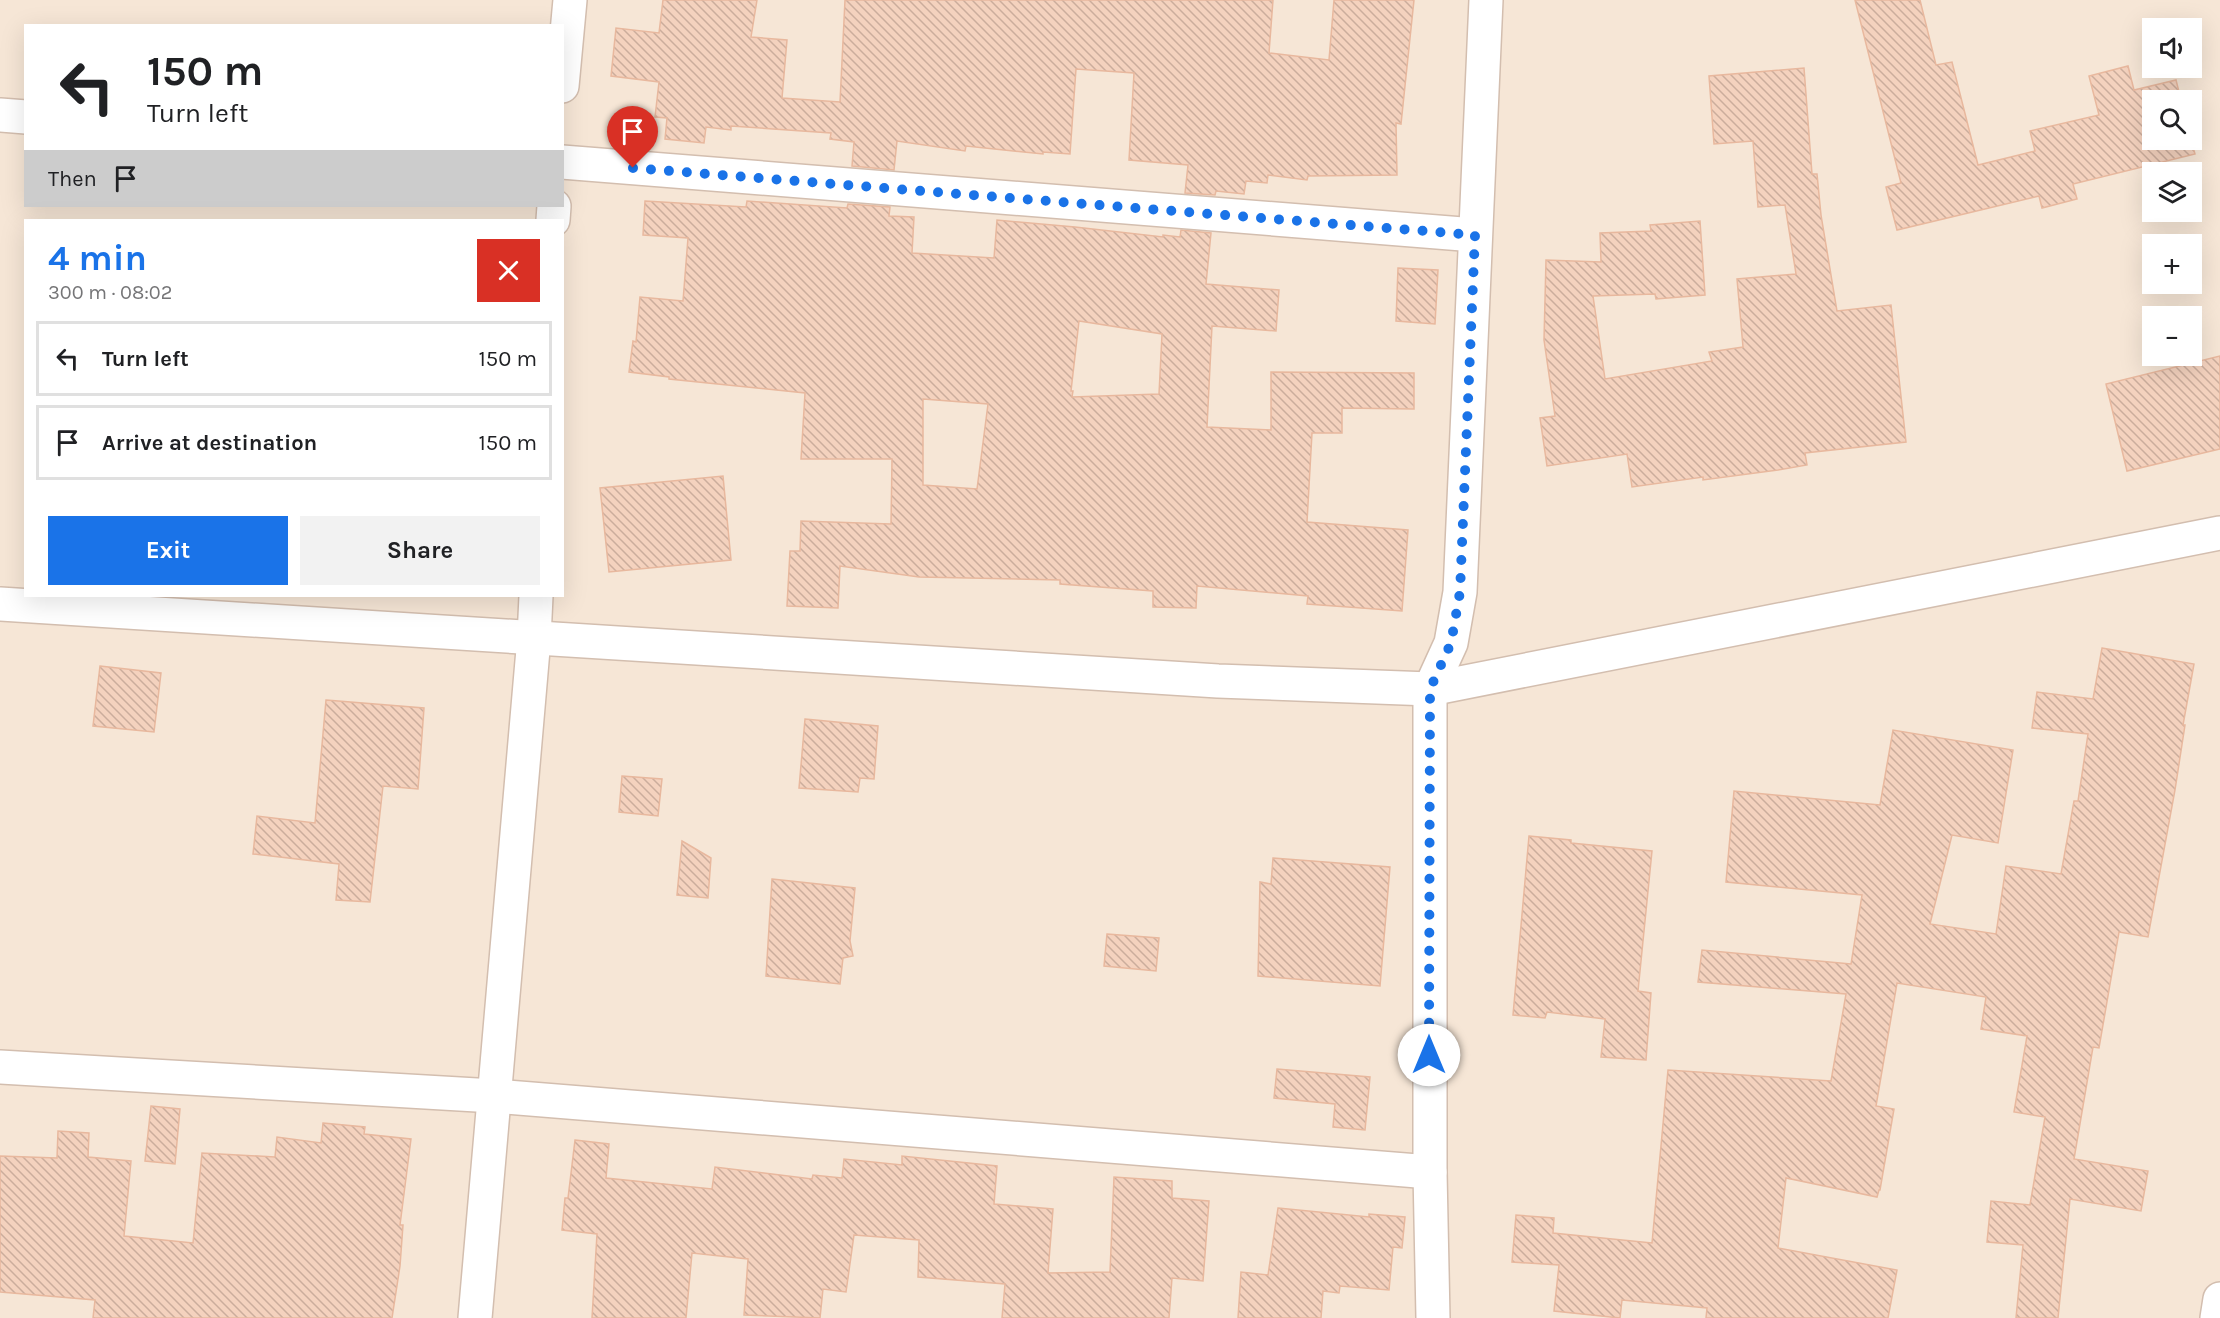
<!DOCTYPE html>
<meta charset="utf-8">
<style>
:root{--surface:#fff;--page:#f2f2f2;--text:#202124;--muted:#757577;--line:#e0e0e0;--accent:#1a73e8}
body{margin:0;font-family:Karla,sans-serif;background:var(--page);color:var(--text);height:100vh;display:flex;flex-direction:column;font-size:22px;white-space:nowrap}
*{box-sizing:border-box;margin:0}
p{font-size:20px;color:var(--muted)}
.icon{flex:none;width:33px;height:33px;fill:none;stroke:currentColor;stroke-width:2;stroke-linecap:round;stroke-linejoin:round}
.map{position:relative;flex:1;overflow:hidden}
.drawer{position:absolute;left:24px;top:219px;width:540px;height:378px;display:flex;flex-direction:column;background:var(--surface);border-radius:0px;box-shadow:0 6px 24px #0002}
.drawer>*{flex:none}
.hud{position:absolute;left:24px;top:24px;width:540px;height:183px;border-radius:0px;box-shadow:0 6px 24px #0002;background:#fff;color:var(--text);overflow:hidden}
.tools{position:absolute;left:2142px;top:18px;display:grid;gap:12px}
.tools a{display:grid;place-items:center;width:60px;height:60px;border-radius:0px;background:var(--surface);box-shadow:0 6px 24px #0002;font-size:30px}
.pin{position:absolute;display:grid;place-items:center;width:51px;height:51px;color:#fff;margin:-62px -26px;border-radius:50% 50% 50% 0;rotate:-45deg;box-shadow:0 0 6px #0007}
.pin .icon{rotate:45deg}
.me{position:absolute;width:66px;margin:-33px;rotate:0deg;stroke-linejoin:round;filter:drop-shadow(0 0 4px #0008)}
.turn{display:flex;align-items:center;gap:21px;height:126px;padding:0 24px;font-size:27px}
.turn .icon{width:78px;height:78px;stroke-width:2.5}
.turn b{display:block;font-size:42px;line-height:51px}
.then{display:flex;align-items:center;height:57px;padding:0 24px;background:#0003;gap:12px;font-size:22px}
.round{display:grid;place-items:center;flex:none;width:63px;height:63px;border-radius:0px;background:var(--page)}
.overview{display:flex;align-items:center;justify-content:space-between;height:102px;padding:0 24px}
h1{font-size:36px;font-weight:700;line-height:45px;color:var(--accent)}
.cta{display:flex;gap:12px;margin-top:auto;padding:12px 24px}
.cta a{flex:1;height:69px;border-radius:0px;background:var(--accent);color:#fff;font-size:24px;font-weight:700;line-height:69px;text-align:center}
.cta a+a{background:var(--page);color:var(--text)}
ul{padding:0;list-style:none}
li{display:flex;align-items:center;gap:18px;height:75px;margin:0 12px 9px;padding:0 12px;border:3px solid var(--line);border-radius:0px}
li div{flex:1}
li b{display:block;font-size:22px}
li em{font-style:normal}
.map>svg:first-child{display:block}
.residential{fill:#f6e6d6;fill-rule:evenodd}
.building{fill:url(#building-back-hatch);stroke:#e8b89e;stroke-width:1.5;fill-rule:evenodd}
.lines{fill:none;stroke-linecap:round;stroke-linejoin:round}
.minor-casing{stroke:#d3beaf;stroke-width:36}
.minor{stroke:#fff;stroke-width:33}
.route{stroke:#1a73e8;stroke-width:10;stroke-dasharray:0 18}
</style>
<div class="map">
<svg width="2220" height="1318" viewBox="0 0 2220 1318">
<defs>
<pattern id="building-back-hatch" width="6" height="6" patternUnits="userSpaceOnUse" patternTransform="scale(1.5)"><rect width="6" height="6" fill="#f4d2be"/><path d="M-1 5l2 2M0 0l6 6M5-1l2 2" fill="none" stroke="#cbad9c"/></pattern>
</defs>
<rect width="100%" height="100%" fill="#fdf5e8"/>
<!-- residential -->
<path class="residential" d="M0 0H2220V1318H0ZM26 26H562V206H26ZM2152 28H2192V68H2152ZM2152 100H2192V140H2152ZM2152 172H2192V212H2152ZM26 220H562V596H26ZM2152 244H2192V284H2152ZM2152 316H2192V356H2152Z"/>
<!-- building -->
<g class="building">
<polygon points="663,0 757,0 751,37 787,40 782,98 840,102 845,0 1273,0 1269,53 1329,60 1334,0 1414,0 1401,124 1396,123 1397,175 1308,176 1307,180 1268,175 1267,183 1246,181 1244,194 1216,191 1215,195 1185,193 1188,165 1129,160 1134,73 1076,69 1070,154 1043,152 1043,154 966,146 965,151 897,141 894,170 852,166 854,142 830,139 831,133 731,126 731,130 706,127 704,143 665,139 667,118 655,117 659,82 611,76 616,28 659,33"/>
<polygon points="1855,0 1920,0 1936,65 1952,62 1978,165 2035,151 2030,131 2099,115 2089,76 2128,66 2134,90 2176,80 2181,100 2152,100 2152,140 2191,140 2195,154 2073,184 2077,199 2042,208 2039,196 1897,230 1886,187 1901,183"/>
<polygon points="1804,68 1812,174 1817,174 1821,215 1837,311 1891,305 1906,442 1805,453 1807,465 1778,470 1703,480 1703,477 1632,487 1627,454 1547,466 1540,418 1555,416 1544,340 1546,260 1601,262 1600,233 1651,231 1650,225 1700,221 1705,295 1656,299 1655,294 1593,296 1605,379 1712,361 1709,352 1743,347 1737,279 1796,274 1785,205 1758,207 1753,141 1714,144 1709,76"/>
<path d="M645 201 746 207 747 201 847 208 848 204 890 207 889 216 914 217 912 253 994 258 997 220 1075 227 1163 237V235L1180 237 1181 230 1211 233 1206 284 1279 290 1276 331 1212 326 1207 427 1271 430V372L1414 373V409L1342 408V433H1312L1307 522 1408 530 1402 611 1307 604 1308 596 1197 586 1196 608 1153 607V591L1060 584V580L919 577 840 566 838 608 787 606 790 551H800L801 521 891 524 892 459H801L805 393 669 379V377L629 372 633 341 636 342 640 297 683 301 688 238 643 235ZM1079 321 1162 334 1159 394 1072 397 1073 391H1071ZM923 399 988 404 977 489 923 485Z"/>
<polygon points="1398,268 1438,270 1435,324 1396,321"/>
<polygon points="2220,356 2220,449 2127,471 2106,384"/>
<polygon points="723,476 731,560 609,572 600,488"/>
<polygon points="2102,648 2194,664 2183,725 2185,725 2175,790 2148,937 2119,932 2099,1048 2093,1047 2074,1159 2148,1171 2141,1211 2070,1199 2058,1318 2016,1318 2023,1245 1987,1242 1991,1201 2030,1205 2045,1117 2014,1112 2027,1036 1981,1029 1986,997 1897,983 1876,1106 1894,1109 1880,1190 1879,1190 1877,1197 1786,1178 1778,1248 1897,1270 1888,1318 1706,1318 1707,1308 1622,1300 1620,1318 1554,1311 1559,1265 1512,1262 1516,1215 1554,1218 1553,1233 1652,1243 1668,1070 1831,1081 1846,994 1698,982 1702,950 1851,964 1862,895 1726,882 1734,791 1880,805 1893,730 2013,750 1998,843 1952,835 1930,924 1996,934 2006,866 2061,874 2074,801 2078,801 2088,734 2032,728 2037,692 2093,699"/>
<polygon points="100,666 161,673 154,732 93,726"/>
<polygon points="326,700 424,708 418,789 383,786 370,902 336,900 339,864 253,854 257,816 315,823"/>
<polygon points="805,719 878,726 874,779 860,778 858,792 799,788"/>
<polygon points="622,776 662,779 658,816 619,812"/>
<polygon points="1529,836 1571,840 1571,843 1652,851 1638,991 1651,993 1646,1060 1601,1057 1605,1019 1547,1012 1545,1018 1513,1015"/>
<polygon points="682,841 711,858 708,898 677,895"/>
<polygon points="1273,858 1390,867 1380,986 1258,976 1260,882 1271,884"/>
<polygon points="772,879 855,888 850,941 853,956 843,958 840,984 766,976"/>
<polygon points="1107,934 1159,938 1156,971 1104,966"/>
<polygon points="1277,1069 1370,1077 1365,1130 1333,1127 1335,1104 1274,1098"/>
<polygon points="151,1106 180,1109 175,1164 145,1161"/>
<polygon points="323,1123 365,1127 364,1134 411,1139 400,1225 403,1225 400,1266 392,1318 93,1318 95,1300 0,1292 0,1156 57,1158 58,1131 89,1133 88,1157 131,1161 124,1236 193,1243 202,1153 275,1157 277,1137 321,1143"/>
<polygon points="575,1140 609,1144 606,1178 712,1189 715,1167 812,1179 813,1175 842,1178 844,1159 902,1165 902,1156 997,1166 994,1204 1053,1209 1048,1273 1110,1272 1114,1177 1172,1181 1172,1198 1209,1201 1203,1281 1172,1278 1169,1318 1002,1318 1005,1284 918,1277 919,1240 854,1235 846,1292 823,1289 820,1318 744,1315 748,1259 692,1253 686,1318 592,1318 597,1234 562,1230 565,1198 568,1198"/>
<polygon points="1278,1208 1369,1217 1369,1214 1405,1217 1402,1248 1393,1247 1389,1290 1340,1286 1339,1293 1323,1291 1321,1318 1238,1318 1241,1272 1268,1275"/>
</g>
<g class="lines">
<!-- minor casing -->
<g class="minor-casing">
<g id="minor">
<polyline points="562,86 570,0"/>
<polyline points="0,115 26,117"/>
<polyline points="562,162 1475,235"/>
<polyline points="553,220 554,206"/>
<polyline points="0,604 1218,681 1430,689 2220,533"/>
<polyline points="0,1067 494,1096 1430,1172"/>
<polyline points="475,1318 534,638 536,596"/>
<polyline points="1433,1318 1430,1172 1430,689 1451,643 1460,592 1486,0"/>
<polyline points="2217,1318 2220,1299"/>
</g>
</g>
<!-- minor -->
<use href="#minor" class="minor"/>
</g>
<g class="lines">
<!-- route -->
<polyline class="route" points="633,168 1475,235 1460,592 1451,643 1430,689 1429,1055"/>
</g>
</svg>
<div class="tools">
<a><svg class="icon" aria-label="sound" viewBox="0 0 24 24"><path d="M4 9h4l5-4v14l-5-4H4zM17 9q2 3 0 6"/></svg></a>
<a><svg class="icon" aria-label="search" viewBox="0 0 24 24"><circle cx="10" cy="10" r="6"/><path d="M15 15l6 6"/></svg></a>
<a><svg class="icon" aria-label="layers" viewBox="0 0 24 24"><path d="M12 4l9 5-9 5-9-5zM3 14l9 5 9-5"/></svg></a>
<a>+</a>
<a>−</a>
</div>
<div class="pin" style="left:633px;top:168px;background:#d93025"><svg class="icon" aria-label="arrive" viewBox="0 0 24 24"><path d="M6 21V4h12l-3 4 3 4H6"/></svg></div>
<svg class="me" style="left:1429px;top:1055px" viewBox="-20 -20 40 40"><circle r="19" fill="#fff"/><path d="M0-13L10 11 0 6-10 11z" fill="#1a73e8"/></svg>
<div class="hud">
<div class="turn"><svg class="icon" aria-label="left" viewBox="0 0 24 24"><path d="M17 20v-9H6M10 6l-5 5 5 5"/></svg><div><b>150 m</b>Turn left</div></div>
<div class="then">Then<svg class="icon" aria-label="arrive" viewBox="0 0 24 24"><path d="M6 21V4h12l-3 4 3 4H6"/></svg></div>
</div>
<section class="drawer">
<div class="overview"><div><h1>4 min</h1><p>300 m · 08:02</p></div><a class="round" style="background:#d93025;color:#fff"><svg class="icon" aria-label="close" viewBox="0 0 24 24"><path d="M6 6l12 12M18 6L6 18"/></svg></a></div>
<ul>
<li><svg class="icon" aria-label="left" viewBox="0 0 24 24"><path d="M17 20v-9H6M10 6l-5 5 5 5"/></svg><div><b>Turn left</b></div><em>150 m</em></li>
<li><svg class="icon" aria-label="arrive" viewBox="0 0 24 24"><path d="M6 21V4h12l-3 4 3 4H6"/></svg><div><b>Arrive at destination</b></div><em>150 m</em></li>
</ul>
<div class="cta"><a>Exit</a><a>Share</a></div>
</section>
</div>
